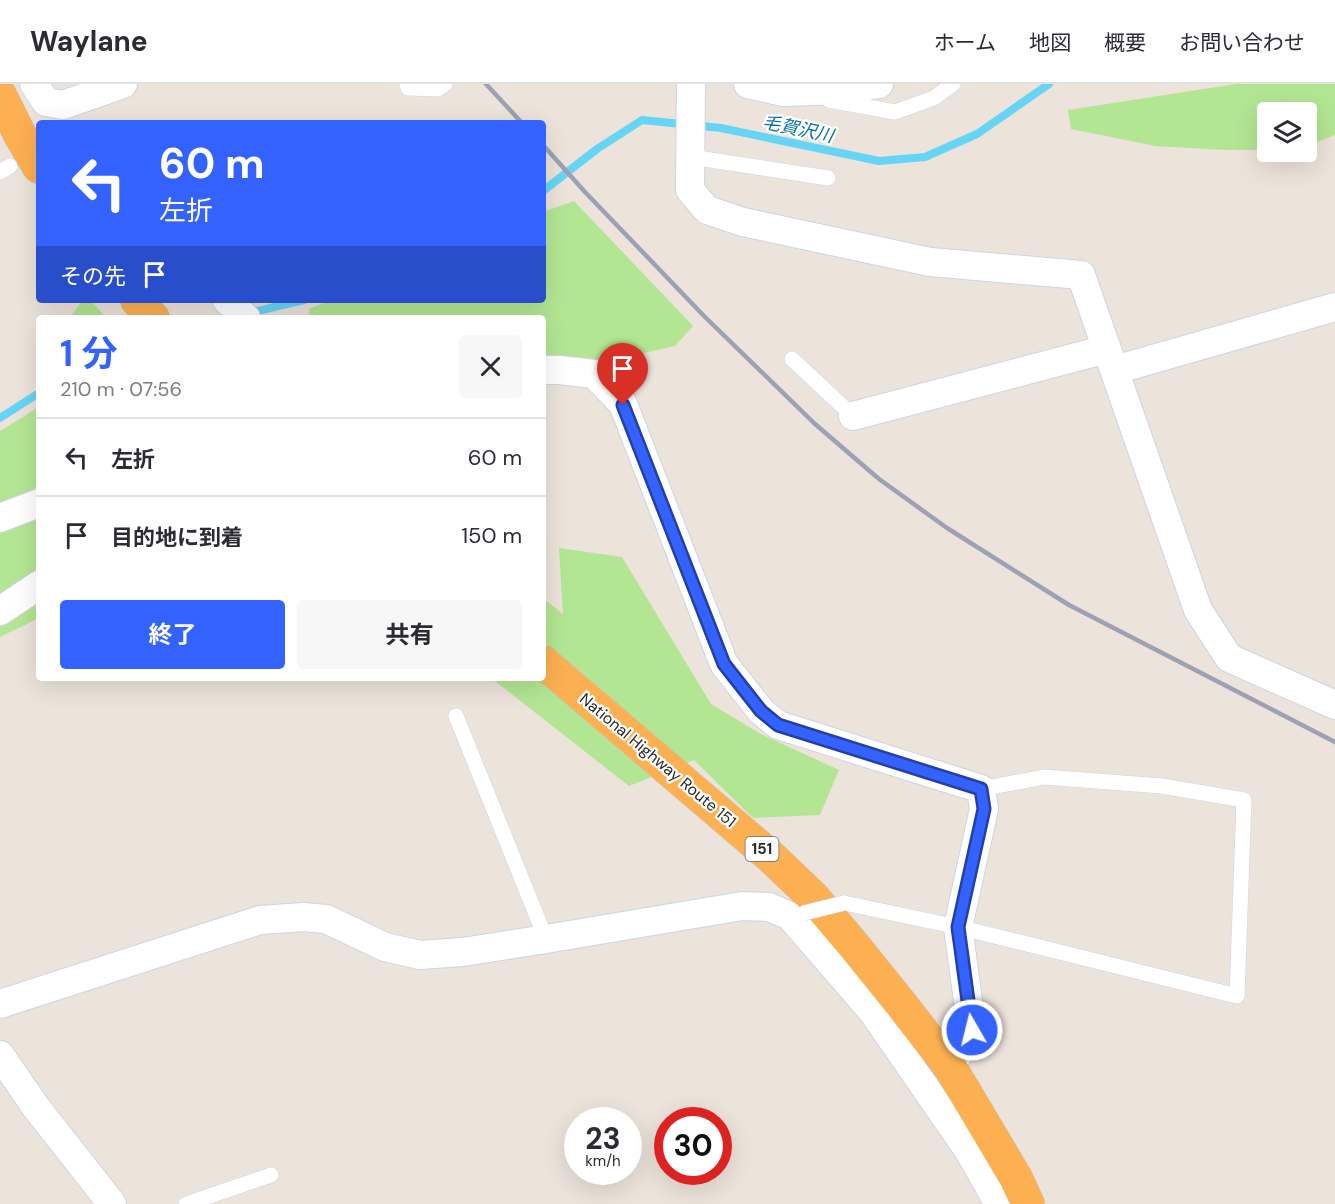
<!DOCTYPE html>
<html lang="ja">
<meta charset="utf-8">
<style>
:root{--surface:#fff;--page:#f7f7f7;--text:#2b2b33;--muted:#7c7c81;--line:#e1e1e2;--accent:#3462ff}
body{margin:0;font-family:"DM Sans","Noto Sans JP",sans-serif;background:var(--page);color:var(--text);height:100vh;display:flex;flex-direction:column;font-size:22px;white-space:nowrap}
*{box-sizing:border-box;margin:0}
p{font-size:20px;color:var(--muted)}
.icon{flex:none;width:33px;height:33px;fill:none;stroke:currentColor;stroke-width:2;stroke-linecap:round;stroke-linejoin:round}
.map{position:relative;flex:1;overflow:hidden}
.panel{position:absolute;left:36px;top:231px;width:510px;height:366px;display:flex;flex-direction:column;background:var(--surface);border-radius:6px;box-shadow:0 6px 24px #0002}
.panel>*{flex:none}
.top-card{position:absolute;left:36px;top:36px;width:510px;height:183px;border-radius:6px;box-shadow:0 6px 24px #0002;background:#3462ff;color:#fff;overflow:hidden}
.fabs{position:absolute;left:1257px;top:18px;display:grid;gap:12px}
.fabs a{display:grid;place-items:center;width:60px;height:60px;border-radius:6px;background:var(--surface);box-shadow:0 6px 24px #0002;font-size:30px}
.speed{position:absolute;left:564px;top:1023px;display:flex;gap:12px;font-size:30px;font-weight:700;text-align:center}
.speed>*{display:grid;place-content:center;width:78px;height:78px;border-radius:50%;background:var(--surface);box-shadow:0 6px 24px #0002;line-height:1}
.speed small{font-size:15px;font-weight:400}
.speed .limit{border:9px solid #d22;background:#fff;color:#111}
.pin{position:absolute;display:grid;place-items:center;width:51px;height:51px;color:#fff;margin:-62px -26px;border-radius:50% 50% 50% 0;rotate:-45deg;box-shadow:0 0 6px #0007}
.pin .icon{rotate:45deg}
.me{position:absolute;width:66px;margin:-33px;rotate:352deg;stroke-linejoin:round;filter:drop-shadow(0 0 4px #0008)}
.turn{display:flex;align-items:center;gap:21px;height:126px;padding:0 24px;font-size:27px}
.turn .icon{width:78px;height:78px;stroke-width:2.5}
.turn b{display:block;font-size:42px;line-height:51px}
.then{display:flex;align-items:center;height:57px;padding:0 24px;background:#0003;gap:12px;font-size:22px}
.round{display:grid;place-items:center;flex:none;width:63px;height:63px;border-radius:6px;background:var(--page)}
.headline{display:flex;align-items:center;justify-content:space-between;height:102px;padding:0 24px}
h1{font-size:36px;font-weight:700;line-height:45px;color:var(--accent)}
.cta{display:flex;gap:12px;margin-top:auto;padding:12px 24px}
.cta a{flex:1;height:69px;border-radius:6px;background:var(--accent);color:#fff;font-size:24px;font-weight:700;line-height:69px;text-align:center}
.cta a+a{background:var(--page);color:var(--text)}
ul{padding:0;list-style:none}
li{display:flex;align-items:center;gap:18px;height:78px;padding:0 24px;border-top:2px solid var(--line)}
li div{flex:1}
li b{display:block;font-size:22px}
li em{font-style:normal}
header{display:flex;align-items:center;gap:36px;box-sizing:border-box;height:84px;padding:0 30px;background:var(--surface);border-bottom:2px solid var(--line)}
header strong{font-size:28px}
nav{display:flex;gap:33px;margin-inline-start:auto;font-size:21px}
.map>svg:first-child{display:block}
.green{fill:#b3e693}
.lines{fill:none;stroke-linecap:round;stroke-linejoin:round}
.stream{stroke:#66d5f5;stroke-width:8}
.service-casing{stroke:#cfd4e3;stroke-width:16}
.minor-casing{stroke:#cfd4e3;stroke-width:30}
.trunk-casing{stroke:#c3c3c3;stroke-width:34}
.service{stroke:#fff;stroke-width:15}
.minor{stroke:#fff;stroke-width:28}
.trunk{stroke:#fcb052;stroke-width:33}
.rail{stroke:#9ca1b5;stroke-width:4.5}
.service-bridge-casing{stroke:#cfd4e3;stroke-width:16;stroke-linecap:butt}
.service-bridge{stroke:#fff;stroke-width:15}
.route-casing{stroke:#2240a6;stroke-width:15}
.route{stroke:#3462ff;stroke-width:10}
.labels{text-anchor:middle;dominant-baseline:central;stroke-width:4.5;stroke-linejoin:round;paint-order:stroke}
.shield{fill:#fff;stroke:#696969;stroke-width:1.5}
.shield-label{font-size:15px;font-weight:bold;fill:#292929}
.street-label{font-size:16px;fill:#292929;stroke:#fff}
.water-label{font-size:18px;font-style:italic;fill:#0672a0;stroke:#fff}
</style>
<header>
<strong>Waylane</strong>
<nav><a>ホーム</a><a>地図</a><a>概要</a><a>お問い合わせ</a></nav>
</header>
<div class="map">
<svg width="1335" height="1120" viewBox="0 0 1335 1120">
<rect width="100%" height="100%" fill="#ece3da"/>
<!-- green -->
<g class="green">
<polygon points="1236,0 1335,0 1335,51 1307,62 1306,28 1268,28 1267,66 1226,66 1155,62 1071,45 1068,26"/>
<polygon points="574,117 693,242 675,262 543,292 543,234 309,234 309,225 331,216 543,216 543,128"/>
<polygon points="83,216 90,216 107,234 69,234"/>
<polygon points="39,323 39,534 0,553 0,347"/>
<polygon points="559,464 622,473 711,620 761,650 839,686 820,731 753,734 694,676 629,702 491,594 543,594 543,514 563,530"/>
</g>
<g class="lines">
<!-- stream -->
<g class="stream">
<polyline points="543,107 597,65 642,36 721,44 879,77 925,73 977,50 1049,0"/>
<polyline points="249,229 304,216"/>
<polyline points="0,334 39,309"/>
</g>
<!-- service casing -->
<g class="service-casing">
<g id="service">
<polyline points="407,0 408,4 438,5 445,0"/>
<polyline points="829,16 895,28 934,14 953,0"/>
<polyline points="691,73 828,94"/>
<polyline points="0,88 10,82"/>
<polyline points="792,275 853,332"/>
<polyline points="456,632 546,855"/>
<polyline points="844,819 958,843 1237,912 1244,716 1162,702 1044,693 981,705"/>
<polyline points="186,1120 271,1091"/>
</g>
</g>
<!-- minor casing -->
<g class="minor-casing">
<g id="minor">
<polyline points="34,0 46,18 63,21 123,0"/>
<polyline points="691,0 690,106 707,126 743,138 930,178 1081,191 1198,526 1229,574 1335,621"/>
<polyline points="748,0 783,8 843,6 879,0"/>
<polyline points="227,216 246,234"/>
<polyline points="543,286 560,286 594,290 623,320 724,580 761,627 778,641 981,705 984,725 958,843 972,946 950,983"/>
<polyline points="1115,286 1335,223"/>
<polyline points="853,332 1107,265"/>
<polyline points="0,434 39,419"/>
<polyline points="0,527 39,501"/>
<polyline points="0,920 260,836 303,833 326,835 385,863 420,871 463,868 546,855 742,822 769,823 790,832 873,928 969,1067 999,1120"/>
<polyline points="0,971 35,1022 112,1120"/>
</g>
</g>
<!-- trunk casing -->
<g class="trunk-casing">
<g id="trunk">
<polyline points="0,11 20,51 39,83"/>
<polyline points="137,216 153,234"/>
<polyline points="543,578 770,772 813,813 851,858 901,920 950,983 1016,1094 1028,1120"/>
</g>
</g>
<!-- service -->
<use href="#service" class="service"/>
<!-- minor -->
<use href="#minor" class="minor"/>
<!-- trunk -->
<use href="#trunk" class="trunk"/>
<!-- rail -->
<g class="rail">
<polyline points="486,0 522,39"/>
<polyline points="543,61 585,108 704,232 815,340 879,395 947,444 1069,521 1335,658"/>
</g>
<!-- service-bridge casing -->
<g class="service-bridge-casing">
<polyline id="service-bridge" points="804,829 844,819"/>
</g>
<!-- service-bridge -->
<use href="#service-bridge" class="service-bridge"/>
</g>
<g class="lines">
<!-- route casing -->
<g class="route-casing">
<polyline id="route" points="623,321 724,580 761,627 778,641 981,705 984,725 958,843 972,946"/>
</g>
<!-- route -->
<use href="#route" class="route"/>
</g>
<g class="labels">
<!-- shield labels -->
<rect class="shield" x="745.5" y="753" width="33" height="24" rx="4.5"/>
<g class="shield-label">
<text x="762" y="765">151</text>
</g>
<!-- street labels -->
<g class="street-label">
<text transform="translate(658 676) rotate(40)">National Highway Route 151</text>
</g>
<!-- water labels -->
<g class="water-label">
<text transform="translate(798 45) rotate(12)">毛賀沢川</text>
</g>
</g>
</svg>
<div class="fabs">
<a><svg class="icon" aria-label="layers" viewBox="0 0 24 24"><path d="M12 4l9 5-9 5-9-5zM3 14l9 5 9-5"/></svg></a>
</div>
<div class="speed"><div>23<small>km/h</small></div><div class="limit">30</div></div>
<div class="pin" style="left:623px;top:321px;background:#d93025"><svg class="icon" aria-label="arrive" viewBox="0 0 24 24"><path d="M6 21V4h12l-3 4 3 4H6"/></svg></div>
<svg class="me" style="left:972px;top:946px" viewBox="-20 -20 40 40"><circle r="17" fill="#3462ff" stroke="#fff" stroke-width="3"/><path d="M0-11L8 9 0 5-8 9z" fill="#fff"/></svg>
<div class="top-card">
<div class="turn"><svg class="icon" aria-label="left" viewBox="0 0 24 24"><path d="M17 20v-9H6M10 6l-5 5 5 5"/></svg><div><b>60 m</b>左折</div></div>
<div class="then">その先<svg class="icon" aria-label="arrive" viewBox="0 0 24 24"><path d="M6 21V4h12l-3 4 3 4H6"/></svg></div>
</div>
<section class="panel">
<div class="headline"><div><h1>1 分</h1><p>210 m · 07:56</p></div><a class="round"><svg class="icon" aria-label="close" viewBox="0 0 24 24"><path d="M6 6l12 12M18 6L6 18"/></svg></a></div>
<ul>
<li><svg class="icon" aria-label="left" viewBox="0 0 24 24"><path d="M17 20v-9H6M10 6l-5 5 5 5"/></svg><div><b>左折</b></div><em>60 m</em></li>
<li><svg class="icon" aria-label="arrive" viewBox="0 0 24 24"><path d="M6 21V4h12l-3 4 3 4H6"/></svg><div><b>目的地に到着</b></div><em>150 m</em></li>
</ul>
<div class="cta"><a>終了</a><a>共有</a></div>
</section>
</div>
